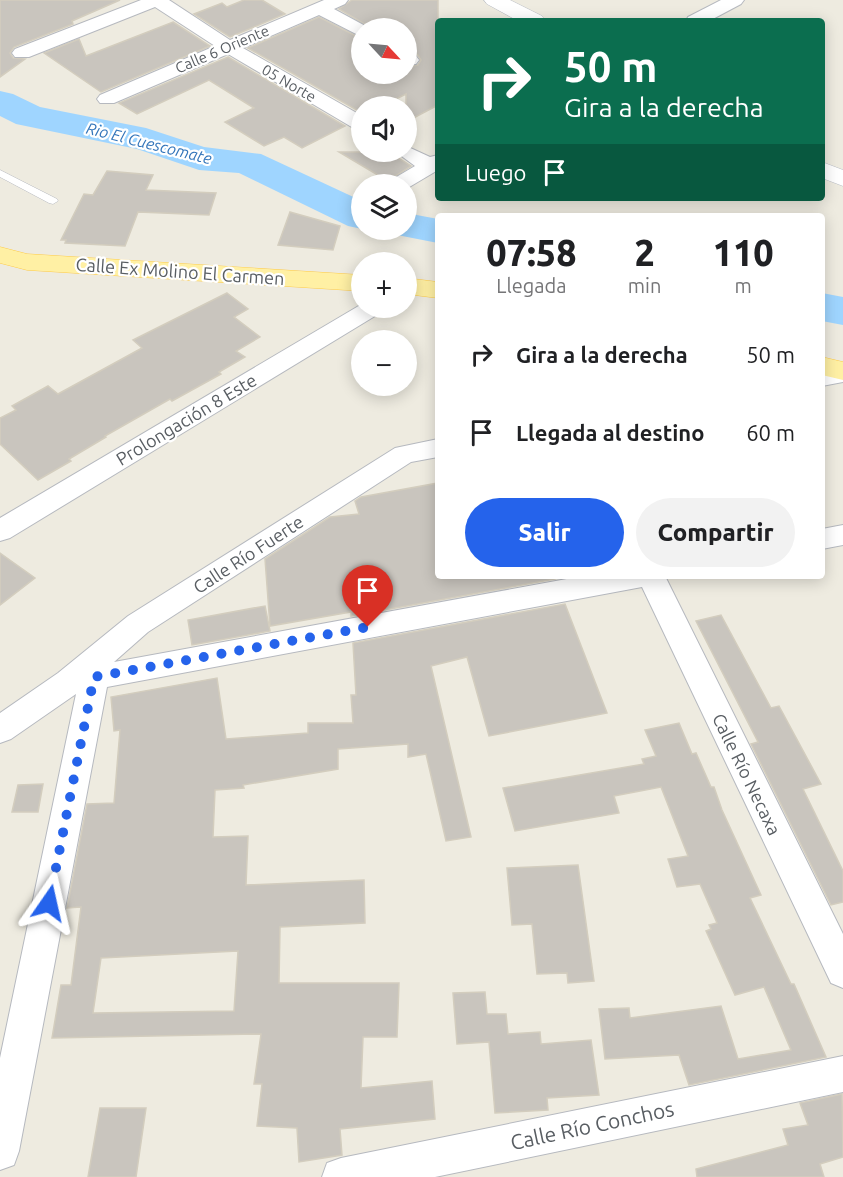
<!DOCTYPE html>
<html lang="es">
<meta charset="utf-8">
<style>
:root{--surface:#fff;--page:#f2f2f2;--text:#202124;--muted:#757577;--accent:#2563eb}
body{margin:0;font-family:Ubuntu,sans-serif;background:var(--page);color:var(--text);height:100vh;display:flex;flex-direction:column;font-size:22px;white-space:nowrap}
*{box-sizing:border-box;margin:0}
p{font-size:20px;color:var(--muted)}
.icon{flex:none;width:33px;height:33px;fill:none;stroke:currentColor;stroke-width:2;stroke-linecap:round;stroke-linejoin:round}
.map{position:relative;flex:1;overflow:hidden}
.sheet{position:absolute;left:435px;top:213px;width:390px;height:366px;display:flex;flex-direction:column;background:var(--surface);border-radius:6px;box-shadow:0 3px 15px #0003}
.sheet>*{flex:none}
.banner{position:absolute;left:435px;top:18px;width:390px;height:183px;border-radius:6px;box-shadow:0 3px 15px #0003;background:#0b6e4f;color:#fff;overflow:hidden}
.needle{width:39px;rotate:116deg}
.controls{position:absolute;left:351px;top:18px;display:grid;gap:12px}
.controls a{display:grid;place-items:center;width:66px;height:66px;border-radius:50%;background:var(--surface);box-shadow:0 3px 15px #0003;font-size:30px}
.pin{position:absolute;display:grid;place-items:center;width:51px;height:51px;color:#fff;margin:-62px -26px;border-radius:50% 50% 50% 0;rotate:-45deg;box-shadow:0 0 6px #0007}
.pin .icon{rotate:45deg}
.me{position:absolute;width:66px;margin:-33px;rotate:11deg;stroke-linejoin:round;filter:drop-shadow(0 0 4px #0008)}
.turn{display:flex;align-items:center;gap:21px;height:126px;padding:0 30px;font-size:27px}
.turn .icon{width:78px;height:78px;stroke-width:2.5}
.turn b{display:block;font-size:42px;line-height:51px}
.then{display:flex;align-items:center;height:57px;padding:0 30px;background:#0003;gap:12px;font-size:22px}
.eta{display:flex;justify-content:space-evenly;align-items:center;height:102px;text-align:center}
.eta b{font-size:36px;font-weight:800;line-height:42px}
.cta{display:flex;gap:12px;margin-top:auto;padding:12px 30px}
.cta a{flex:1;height:69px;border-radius:36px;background:var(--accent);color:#fff;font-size:24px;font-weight:800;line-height:69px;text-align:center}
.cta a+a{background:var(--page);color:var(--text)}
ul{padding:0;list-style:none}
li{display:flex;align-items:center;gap:18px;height:78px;padding:0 30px}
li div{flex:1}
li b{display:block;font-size:22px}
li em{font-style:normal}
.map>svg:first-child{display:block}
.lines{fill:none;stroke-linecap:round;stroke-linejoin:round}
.river{fill:#9fd5ff;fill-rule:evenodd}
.building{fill:#c9c5be;stroke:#d3cdbe;stroke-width:1.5;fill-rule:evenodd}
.lane-casing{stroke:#b6b9bf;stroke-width:1}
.street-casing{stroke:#b6b9bf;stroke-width:2}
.secondary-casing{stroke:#b9bdc4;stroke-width:1}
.primary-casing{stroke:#fecb49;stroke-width:1}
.lane{fill:#fff;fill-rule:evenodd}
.street{fill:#fff;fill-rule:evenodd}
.secondary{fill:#fff;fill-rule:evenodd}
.primary{fill:#fff0a4;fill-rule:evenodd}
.route{stroke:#2563eb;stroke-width:10;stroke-dasharray:0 18}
.labels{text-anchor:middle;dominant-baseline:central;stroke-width:4.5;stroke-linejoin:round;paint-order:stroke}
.far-street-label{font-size:15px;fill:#595e63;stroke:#fff}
.far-water-label{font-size:16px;font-style:italic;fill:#3375ba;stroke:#fff}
.street-label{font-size:18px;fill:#595e63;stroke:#fff}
.near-street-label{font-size:21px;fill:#595e63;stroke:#fff}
</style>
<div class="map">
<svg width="843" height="1177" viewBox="0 0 843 1177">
<rect width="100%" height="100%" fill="#eeebe0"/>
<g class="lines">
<!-- river -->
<g class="river">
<polygon points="0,91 13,94 40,107 146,128 204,147 261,154 362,201 362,229 348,226 239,173 199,170 137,149 16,124 0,116"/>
<polygon points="406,213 438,219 438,243 392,234 389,230 406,230"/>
<polygon points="822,293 843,297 843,325 822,321"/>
</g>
</g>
<!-- building -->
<g class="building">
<polygon points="0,0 120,0 72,21 73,24 14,47 10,53 13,58 25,59 0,77"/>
<polygon points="244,0 262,0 285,14 230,37 194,14 222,3 227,7"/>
<polygon points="352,0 438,0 438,105 406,122 406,94 382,106 362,106 362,113 248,48 319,17 362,39 362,74 406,74 406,67 418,65 421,60 418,55 406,51 406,28 371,28 339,9"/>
<polygon points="173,22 210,46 101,92 44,53 79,39 86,56"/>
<polygon points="228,57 345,126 302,148 284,137 264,146 225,122 254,108 209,80 137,114 119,103"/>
<polygon points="339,152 389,152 411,166 388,181"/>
<polygon points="107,171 153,175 146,190 216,193 209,215 138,212 125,246 65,243 66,240 61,240 84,194 93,195"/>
<polygon points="290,212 340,226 333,250 278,245"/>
<polygon points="227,293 248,309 234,317 260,337 236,351 245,357 219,372 221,374 172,401 170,399 105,436 106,437 69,459 71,461 38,480 0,444 0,418 16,410 12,406 48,386 58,394 142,348 133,340"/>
<polygon points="438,483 438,576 554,576 555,579 351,616 351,612 270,626 265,559 330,517 359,514 355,501 361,497"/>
<polygon points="0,553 35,578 0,605"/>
<path d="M565 604 607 713 489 736 467 657 431 666 471 837 446 841 426 754 408 757V744L338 749V769L243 785 244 788 215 790 213 837 248 836 246 885 364 880 365 923 280 927 279 983H399L397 1037H363L361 1088 432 1081 435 1119 340 1129 342 1155 299 1162 297 1128 257 1126 262 1084H254L261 1034 52 1038 61 985H71L81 907 67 908 87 804 114 803 120 730 114 731 111 697 217 678 226 739 308 733V723H353L351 695H356L353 643ZM238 951 234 1011 93 1013 101 958Z"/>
<polygon points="265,606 270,631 192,645 188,620"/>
<polygon points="721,615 771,708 779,706 821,784 803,789 843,871 843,902 831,905 751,744 758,742 696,621"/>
<polygon points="679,723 692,754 696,753 711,787 714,787 722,810 761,895 750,898 791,984 794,984 826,1057 689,1085 679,1055 605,1059 599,1009 629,1008 630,1018 721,1006 738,1059 791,1050 764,987 735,995 706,931 711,929 709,925 717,923 700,884 677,887 668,859 688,856 661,787 614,796 619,813 515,831 503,788 644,764 642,759 656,756 645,730"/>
<polygon points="43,784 38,812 12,812 18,785"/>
<polygon points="578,865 594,981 568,983 567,973 537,974 532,924 512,925 507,868"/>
<polygon points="485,992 487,1014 506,1014 508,1034 540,1032 541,1044 591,1040 599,1095 547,1098 548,1110 495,1113 489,1042 457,1044 453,993"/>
<polygon points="842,1094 843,1157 820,1164 824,1177 697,1177 696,1169 788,1145 783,1129 808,1125 800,1103"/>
<polygon points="100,1108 146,1108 136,1177 88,1177"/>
</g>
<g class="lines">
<!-- lane casing -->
<g class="lane-casing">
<polygon id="lane" points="0,170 57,199 58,201 53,204 49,203 0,177"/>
</g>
<!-- street casing -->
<g class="street-casing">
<g id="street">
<polygon points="141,0 169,0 230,40 324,0 348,0 345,4 334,9 369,28 362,28 362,37 319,15 243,48 362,116 362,131 355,129 228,54 114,103 100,103 97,99 100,95 215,46 155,7 29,57 15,57 12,53 15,49"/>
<polygon points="721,0 744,0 741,4 709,21 686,21 688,17"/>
<polygon points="406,53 416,56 419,60 416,64 406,65"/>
<polygon points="406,146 430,157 438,155 438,170 406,189 406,184 390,184 393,179 415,166 396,152 406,152"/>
<polygon points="362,304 362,308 384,308 380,313 10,538 0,541 0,518"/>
<polygon points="843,366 843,382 822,386 822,370"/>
<polygon points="438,439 438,457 411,462 148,632 114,662 583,576 665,576 843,934 843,988 831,983 642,587 107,687 19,1151 14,1165 0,1170 0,1058 76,694 11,739 0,743 0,713 58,673 128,616 395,448"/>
<polygon points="843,525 843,545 822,549 822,529"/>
<polygon points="843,1056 843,1092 435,1177 322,1177 327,1163 341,1158"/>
</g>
</g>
<!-- secondary casing -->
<g class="secondary-casing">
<g id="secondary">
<polygon points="484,0 510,0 542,16 545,21 518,21 487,4"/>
<polygon points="822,162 843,170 843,186 822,178"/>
</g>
</g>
<!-- primary casing -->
<g class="primary-casing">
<g id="primary">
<polygon points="0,247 27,254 362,275 362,291 27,270 0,263"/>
<polygon points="406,278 438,282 438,298 406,294"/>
<polygon points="822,357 843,362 843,380 822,375"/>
</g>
</g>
<!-- lane -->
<use href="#lane" class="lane"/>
<!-- street -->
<use href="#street" class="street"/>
<!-- secondary -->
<use href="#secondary" class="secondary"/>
<!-- primary -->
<use href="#primary" class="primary"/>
</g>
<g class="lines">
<!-- route -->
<polyline class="route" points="49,903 94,677 368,627"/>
</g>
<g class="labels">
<!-- far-street labels -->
<g class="far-street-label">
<text transform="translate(222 49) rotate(-23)">Calle 6 Oriente</text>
<text transform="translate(289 83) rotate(30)">05 Norte</text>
</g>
<!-- far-water labels -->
<g class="far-water-label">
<text transform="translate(149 143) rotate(14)">Rio El Cuescomate</text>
</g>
<!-- street labels -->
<g class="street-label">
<text transform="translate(180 271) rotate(4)">Calle Ex Molino El Carmen</text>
<text transform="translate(186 419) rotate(-31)">Prolongación 8 Este</text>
<text transform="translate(248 554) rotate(-33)">Calle Río Fuerte</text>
<text transform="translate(747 774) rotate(64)">Calle Río Necaxa</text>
</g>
<!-- near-street labels -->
<g class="near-street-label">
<text transform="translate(592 1125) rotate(-12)">Calle Río Conchos</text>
</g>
</g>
</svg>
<div class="controls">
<a><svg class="needle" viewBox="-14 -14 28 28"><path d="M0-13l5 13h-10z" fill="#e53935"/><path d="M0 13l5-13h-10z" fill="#757577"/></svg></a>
<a><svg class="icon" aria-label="sound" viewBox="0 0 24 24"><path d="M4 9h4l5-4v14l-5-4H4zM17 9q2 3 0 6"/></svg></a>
<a><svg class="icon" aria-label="layers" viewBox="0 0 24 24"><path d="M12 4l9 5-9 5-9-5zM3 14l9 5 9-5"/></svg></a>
<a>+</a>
<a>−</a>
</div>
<div class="pin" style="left:368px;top:627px;background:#d93025"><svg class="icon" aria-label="arrive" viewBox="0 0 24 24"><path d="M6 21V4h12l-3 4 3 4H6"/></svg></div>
<svg class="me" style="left:49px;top:903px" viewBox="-20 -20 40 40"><path d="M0-17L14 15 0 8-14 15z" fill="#2563eb" stroke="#fff" stroke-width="4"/></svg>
<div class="banner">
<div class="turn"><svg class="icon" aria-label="right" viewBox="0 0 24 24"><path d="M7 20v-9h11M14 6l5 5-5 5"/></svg><div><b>50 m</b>Gira a la derecha</div></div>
<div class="then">Luego<svg class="icon" aria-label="arrive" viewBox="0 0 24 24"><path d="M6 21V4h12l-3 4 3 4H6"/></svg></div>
</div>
<section class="sheet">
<div class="eta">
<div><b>07:58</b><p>Llegada</p></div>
<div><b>2</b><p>min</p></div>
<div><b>110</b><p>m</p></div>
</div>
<ul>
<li><svg class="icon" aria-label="right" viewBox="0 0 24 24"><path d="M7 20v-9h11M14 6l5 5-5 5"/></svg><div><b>Gira a la derecha</b></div><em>50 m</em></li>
<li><svg class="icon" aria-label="arrive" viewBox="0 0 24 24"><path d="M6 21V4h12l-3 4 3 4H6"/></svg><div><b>Llegada al destino</b></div><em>60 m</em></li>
</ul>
<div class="cta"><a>Salir</a><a>Compartir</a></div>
</section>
</div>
